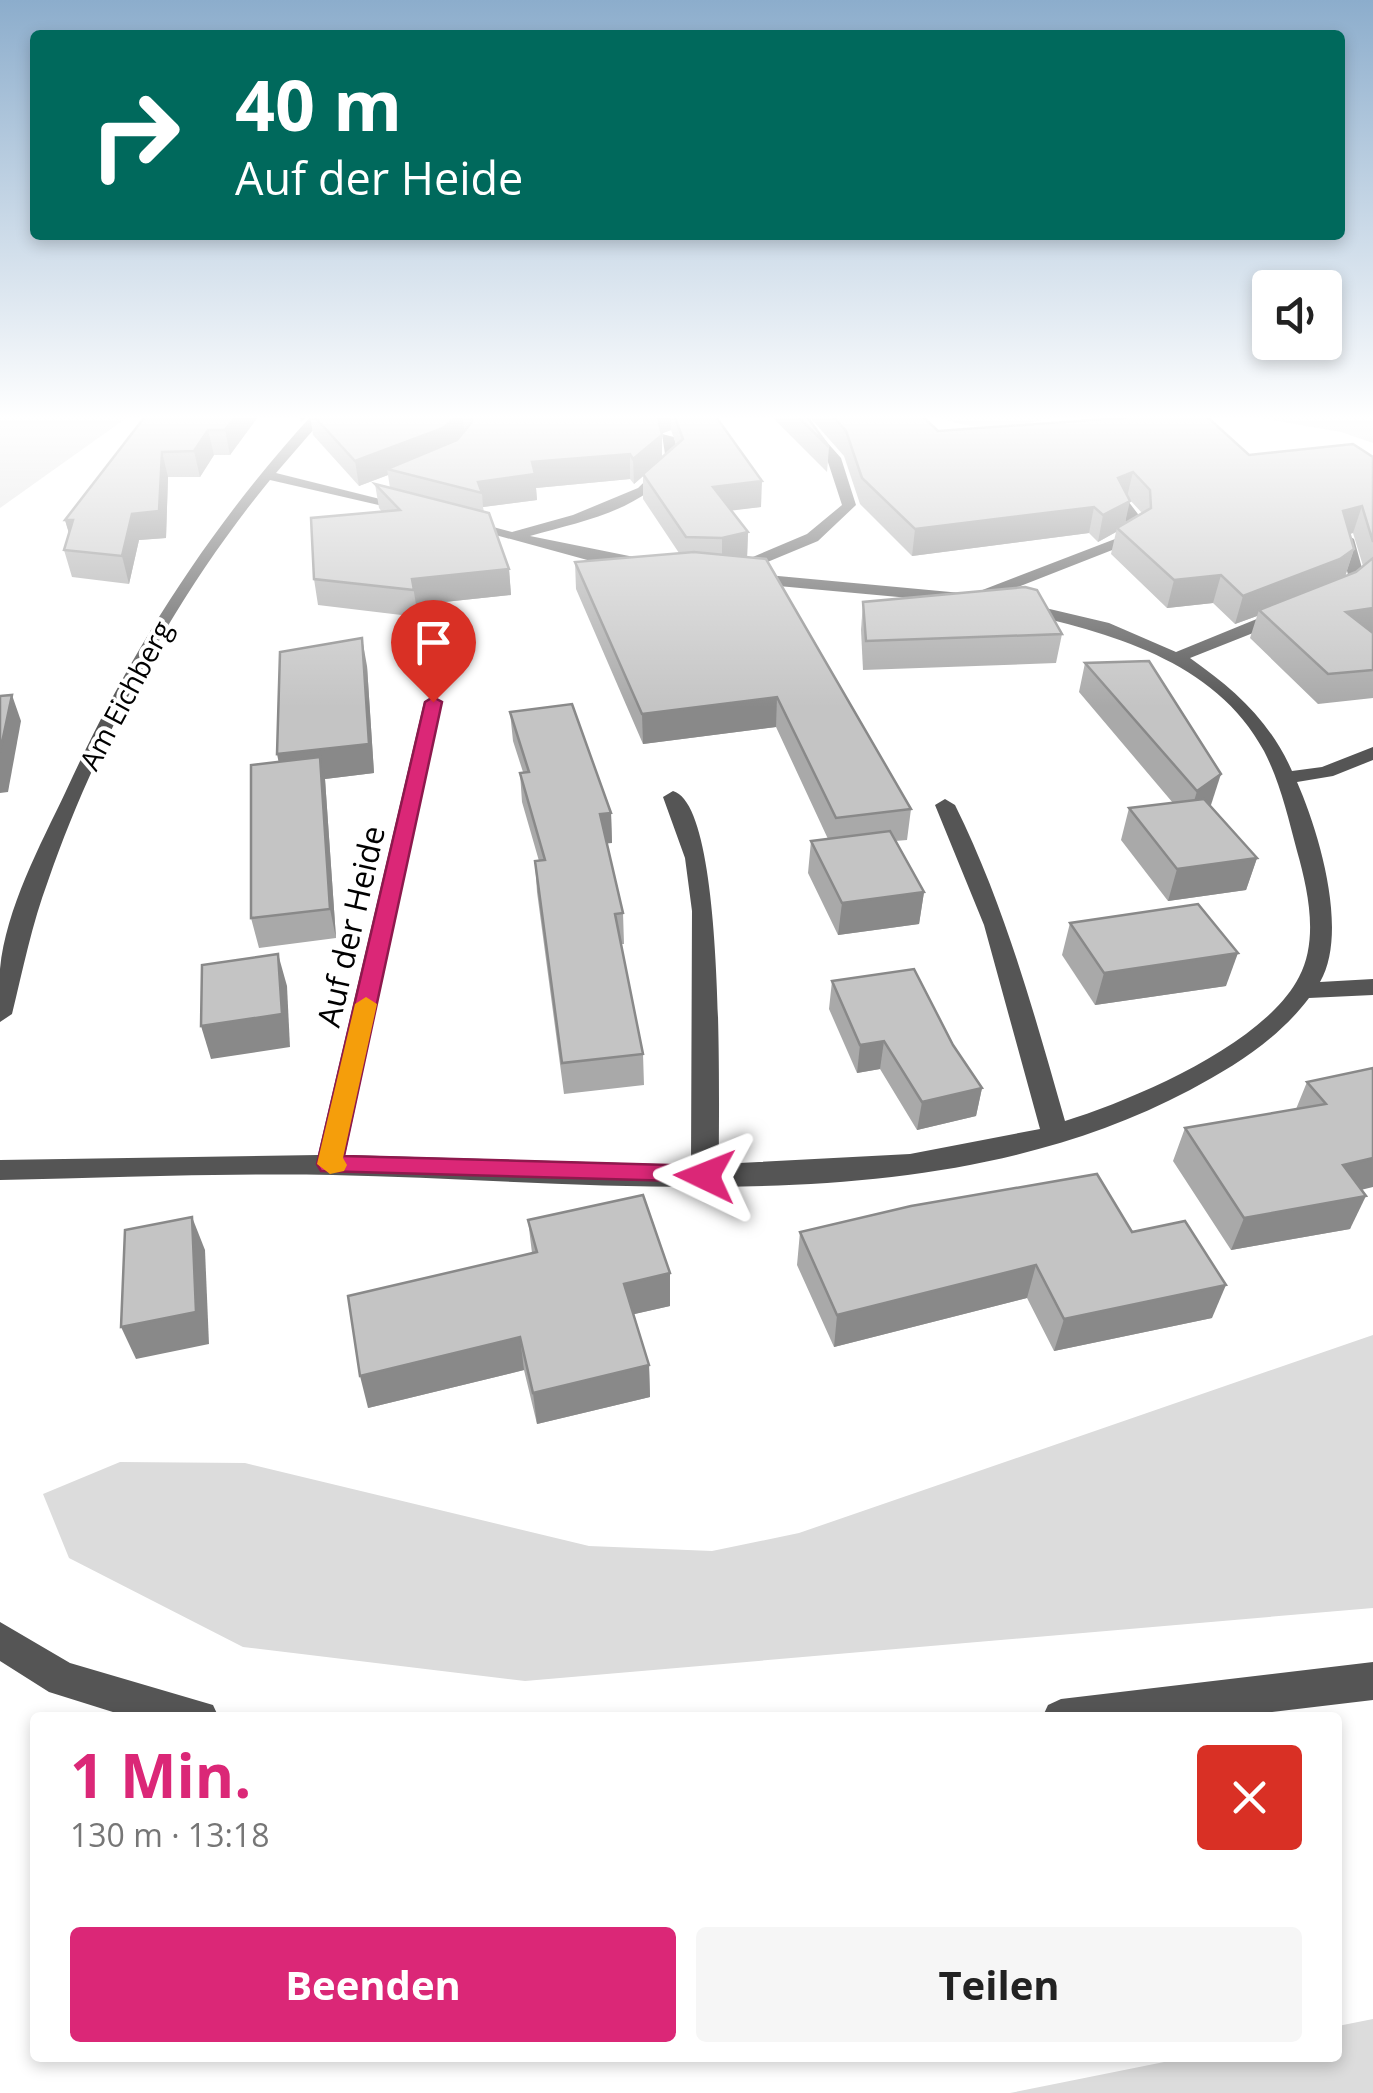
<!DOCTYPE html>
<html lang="de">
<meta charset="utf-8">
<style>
:root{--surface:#fff;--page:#f6f6f6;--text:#222;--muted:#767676;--accent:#db2777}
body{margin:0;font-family:"Open Sans",sans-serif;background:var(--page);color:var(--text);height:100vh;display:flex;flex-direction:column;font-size:38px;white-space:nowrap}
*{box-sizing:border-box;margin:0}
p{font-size:32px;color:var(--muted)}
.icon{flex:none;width:55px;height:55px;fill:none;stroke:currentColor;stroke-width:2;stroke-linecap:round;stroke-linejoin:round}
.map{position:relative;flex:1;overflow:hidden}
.side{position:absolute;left:30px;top:1712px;width:1312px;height:350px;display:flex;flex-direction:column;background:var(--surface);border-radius:10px;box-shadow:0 5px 15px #0003}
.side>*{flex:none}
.guide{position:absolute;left:30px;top:30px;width:1315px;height:210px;border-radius:10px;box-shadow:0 5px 15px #0003;background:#00695c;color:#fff;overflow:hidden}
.buttons{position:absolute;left:1252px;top:270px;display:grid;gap:20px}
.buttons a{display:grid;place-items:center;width:90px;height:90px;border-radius:10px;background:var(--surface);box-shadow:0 5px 15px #0003;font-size:50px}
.pin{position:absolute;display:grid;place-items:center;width:85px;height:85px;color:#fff;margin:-102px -42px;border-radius:50% 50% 50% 0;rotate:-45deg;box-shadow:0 0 10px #0007}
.pin .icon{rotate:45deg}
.me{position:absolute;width:110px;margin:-55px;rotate:272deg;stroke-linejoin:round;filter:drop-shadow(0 0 8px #0008)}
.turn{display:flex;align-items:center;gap:35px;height:210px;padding:0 40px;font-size:45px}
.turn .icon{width:130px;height:130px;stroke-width:2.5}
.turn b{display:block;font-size:70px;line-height:85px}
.round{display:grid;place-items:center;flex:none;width:105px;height:105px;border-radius:10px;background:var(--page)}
.summary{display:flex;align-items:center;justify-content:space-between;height:170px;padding:0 40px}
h1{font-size:60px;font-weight:700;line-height:75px;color:var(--accent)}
.primary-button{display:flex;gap:20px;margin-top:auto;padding:20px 40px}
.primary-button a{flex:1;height:115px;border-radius:10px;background:var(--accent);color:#fff;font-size:40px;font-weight:700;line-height:115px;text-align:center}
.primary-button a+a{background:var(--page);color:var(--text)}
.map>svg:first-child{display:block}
.green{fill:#dcdcdc}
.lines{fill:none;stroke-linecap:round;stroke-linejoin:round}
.minor{fill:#555;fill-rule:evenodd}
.wall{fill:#a9a9a9;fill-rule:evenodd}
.shaded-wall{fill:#898989}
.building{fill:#c4c4c4;stroke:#898989;stroke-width:2.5}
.route{fill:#db2777;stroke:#8e194d;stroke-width:2.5}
.slow{fill:#f59e0b}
.labels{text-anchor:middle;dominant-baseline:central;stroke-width:8;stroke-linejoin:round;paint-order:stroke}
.far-street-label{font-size:28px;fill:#000;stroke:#fff}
.street-label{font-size:32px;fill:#000;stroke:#fff}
</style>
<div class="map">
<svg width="1373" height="2093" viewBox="0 0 1373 2093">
<rect width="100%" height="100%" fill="#fff"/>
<!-- green -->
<g class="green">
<polygon points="0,414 132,414 0,508"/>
<path d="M934 414H1064C1025 427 971 435 934 414Z"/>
<polygon points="1237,414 1373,414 1373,443 1341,432"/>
<polygon points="1373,1335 1373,1608 525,1681 243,1647 69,1558 43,1494 120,1462 245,1463 589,1546 712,1551 799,1533"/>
<polygon points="1373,2019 1373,2093 1010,2093 1184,2058 1338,2058 1338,2026"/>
</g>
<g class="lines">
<!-- minor -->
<g class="minor">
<path d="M313 414H327L276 473 416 508 409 512 270 480C177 593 96 742 48 881 32 924 23 969 12 1014L0 1022C0 1005 0 986 0 969 6 908 40 846 66 791 130 651 211 525 313 414Z"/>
<polygon points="789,414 802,414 841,458 856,505 818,541 741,573 729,573 729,567 807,534 842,505 827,459"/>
<path d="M662 434 674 437 680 461C643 511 586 520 530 536L654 561V567L591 561 459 525 467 520 512 532 573 515 638 488 666 461Z"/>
<polygon points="1118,501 1128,501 1141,518 1141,534 1125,545 975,604 747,583 739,578 747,573 972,594 1115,539 1128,529"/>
<polygon points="1346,534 1354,539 1365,579 1336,599 1328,594 1349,578 1338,539"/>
<path d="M1020 602 1109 623 1176 652 1279 610H1291V618L1190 658C1234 689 1270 721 1292 771L1322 767 1373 747V760L1333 776 1297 782C1319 832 1349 932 1320 982L1373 979V995L1309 998C1278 1039 1235 1066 1190 1090 933 1226 613 1181 333 1175 222 1173 111 1178 0 1180V1160L318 1155 424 702 433 696 442 702 345 1155 691 1165 692 911 685 858 663 797 673 791C727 806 718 1110 719 1164L910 1154 1040 1129 984 925 935 805 945 799 955 805C1005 906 1034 1013 1065 1121 1133 1100 1265 1044 1299 977 1319 939 1308 890 1297 851 1288 817 1280 782 1264 751 1215 659 1106 632 1014 611L1012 607Z"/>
<polygon points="0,1622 70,1663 213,1705 219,1718 132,1718 49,1692 0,1661"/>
<polygon points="1373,1662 1373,1700 1223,1718 1042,1718 1048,1705 1061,1699"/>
</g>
</g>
<!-- wall -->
<g class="wall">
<polygon points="147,414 260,414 230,455 214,455 200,477 168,477 166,538 139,540 129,584 72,577 64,550 69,533 65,520"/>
<path d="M310 414H714L761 507 731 510 748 532 747 557 911 809 907 840 895 841 924 892 919 924 838 935 808 873 811 841 828 839 776 727 643 744 576 589 575 562 679 553 643 499V476L634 484 630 479 536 488 537 500 483 507 484 512 509 569 511 595 416 605 418 617 318 605 314 579 382 512 379 508 375 484 390 488 388 475 359 486 313 435ZM671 430 676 444 662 457 661 434Z"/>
<polygon points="769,414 805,414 829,447 827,472"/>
<path d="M807 414H920L938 431 1249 455 1373 457V698L1318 704 1250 638 1257 616 1235 624 1213 603 1167 608 1111 554 1116 532 1098 542 1089 533 912 556 860 504 844 456ZM1129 499 1142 513 1125 523ZM1353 533 1363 566 1356 572 1345 576 1354 549 1350 534Z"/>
<polygon points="863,602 1062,634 1056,663 863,670 861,630"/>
<polygon points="1085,663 1257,858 1246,890 1168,901 1121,840 1129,808 1173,803 1079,692"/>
<polygon points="367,666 374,773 325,779 336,938 259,948 251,918 278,762"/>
<polygon points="510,712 611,813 612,843 607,843 623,913 624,944 621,944 643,1054 644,1085 564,1094 537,892 535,861 539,861 522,802 520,773 523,772 513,741"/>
<polygon points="1070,923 1226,986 1095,1005 1062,955"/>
<polygon points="832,981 953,1045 982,1088 976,1116 917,1130 880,1069 857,1073 829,1009"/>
<polygon points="1373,1068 1362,1190 1350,1229 1231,1250 1173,1161 1185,1128 1296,1109 1307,1082"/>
<polygon points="528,1220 670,1273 670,1306 634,1314 649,1365 650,1397 537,1424 524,1370 368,1408 532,1253"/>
<polygon points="800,1232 1132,1232 1212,1318 1054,1351 1027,1298 834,1347 797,1265"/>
</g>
<!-- shaded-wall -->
<g class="shaded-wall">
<polygon points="237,414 260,414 230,455 225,430"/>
<polygon points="300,414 309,414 301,422"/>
<polygon points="459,414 462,414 465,436 446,453 387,469 388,475 359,486 355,461"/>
<polygon points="656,414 671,414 671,430 657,435"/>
<polygon points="208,430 214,455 200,477 194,451"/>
<polygon points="662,435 662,460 634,484 633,459"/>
<polygon points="162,452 168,477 166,538 139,540 129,584 122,556 132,514"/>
<polygon points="630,454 630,479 536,488 537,500 483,507 482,493 478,482 532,462"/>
<polygon points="1133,472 1127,497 1118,478"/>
<polygon points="762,481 761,507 712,513 713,487"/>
<polygon points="1130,501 1124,527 1117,528 1116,532 1098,542 1103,515"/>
<polygon points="1362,506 1353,533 1335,537 1343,511"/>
<polygon points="1094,507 1089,533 912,556 915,529"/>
<polygon points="65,520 73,520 73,547"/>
<polygon points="748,532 747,559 722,565 722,538"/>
<polygon points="1354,549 1345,577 1259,610 1257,616 1235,624 1243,596"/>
<polygon points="509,569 511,595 416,605 412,579"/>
<polygon points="1221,575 1213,603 1167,608 1174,580"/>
<polygon points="1373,608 1373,635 1346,612"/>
<polygon points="362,638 367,666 374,773 325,779 336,938 330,909 283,784 277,754"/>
<polygon points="12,695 21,721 8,792 0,793 0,752"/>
<polygon points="777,697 776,727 643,744 642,714"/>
<polygon points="1221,774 1211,805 1188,822 1197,791"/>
<polygon points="611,813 612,843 601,844 600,814"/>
<polygon points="1257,858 1246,890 1168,901 1177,869"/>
<polygon points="924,892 919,924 838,935 842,903"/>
<polygon points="1238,953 1226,986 1095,1005 1104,973"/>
<polygon points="278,954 287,986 290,1047 211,1059 201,1026"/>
<polygon points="884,1041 880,1069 857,1073 860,1045"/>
<polygon points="982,1088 976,1116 917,1130 922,1102"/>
<polygon points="1373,1158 1373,1187 1328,1198 1343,1165"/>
<polygon points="1366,1196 1350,1229 1231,1250 1244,1218"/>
<polygon points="192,1217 205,1250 209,1344 136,1359 121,1327"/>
<polygon points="1036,1265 1027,1298 834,1347 837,1315"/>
<polygon points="670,1273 670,1306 626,1316 624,1284"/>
<polygon points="1226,1285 1212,1318 1054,1351 1064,1319"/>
<polygon points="520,1337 524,1370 368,1408 360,1376"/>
<polygon points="649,1365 650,1397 537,1424 533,1393"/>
</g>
<!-- building -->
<g class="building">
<polygon points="147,414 237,414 225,430 208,430 194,451 162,452 159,511 132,514 122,556 64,550 73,520 65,520"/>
<polygon points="312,414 459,414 443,428 355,461"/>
<polygon points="467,414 657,414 662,435 633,459 630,454 532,462 535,474 478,482 482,493 387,469 457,440 472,422 471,416"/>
<polygon points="674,414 714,414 762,481 713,487 748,532 722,538 686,537 643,474 683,439"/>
<polygon points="795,414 805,414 829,447"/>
<polygon points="831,414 920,414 938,431 1176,414 1204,414 1249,455 1353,444 1373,457 1373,542 1362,506 1343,511 1354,549 1340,559 1243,596 1221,575 1174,580 1117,528 1151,508 1150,490 1133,472 1118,478 1130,501 1103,515 1094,507 915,529 862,478 846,431"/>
<polygon points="375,484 489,513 509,569 412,579 414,590 314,579 311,518 400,510"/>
<polygon points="694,552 766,559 911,809 836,818 777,697 642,714 575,562"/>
<polygon points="1373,558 1373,608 1346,612 1373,633 1373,670 1328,674 1259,610 1356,572"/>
<polygon points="1025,587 1037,590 1062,634 866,641 863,602"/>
<polygon points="362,638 369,744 277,754 280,652"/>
<polygon points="1149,661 1221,774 1197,791 1085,663"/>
<polygon points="12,695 0,752 0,696"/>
<polygon points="572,704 611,813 600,814 623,913 615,914 643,1054 562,1063 535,861 545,860 520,773 529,772 510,712"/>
<polygon points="320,757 330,909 251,918 251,765"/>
<polygon points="1204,799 1257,858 1177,869 1129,808"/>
<polygon points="890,831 924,892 842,903 811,841"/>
<polygon points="1198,904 1238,953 1104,973 1070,923"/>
<polygon points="278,954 282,1014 201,1026 202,965"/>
<polygon points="914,969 953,1045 982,1088 922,1102 884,1041 860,1045 832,981"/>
<polygon points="1373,1068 1373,1158 1343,1165 1366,1196 1244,1218 1185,1128 1326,1104 1307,1082"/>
<polygon points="1097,1174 1132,1232 1185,1221 1226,1285 1064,1319 1036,1265 837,1315 800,1232 911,1206"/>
<polygon points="643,1195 670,1273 624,1284 649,1365 533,1393 520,1337 360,1376 348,1296 537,1252 528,1220"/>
<polygon points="192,1217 196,1312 121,1327 125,1230"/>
</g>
<!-- sky -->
<linearGradient id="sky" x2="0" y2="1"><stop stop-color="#8cadcc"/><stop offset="0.59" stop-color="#fff"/><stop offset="1" stop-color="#fff" stop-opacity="0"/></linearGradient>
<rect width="1373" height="707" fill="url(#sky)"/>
<!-- route -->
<polygon class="route" points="433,697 442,702 344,1156 705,1166 717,1176 714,1182 321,1171 317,1164 425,702"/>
<!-- slow -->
<polygon class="slow" points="366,997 377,1004 343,1158 347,1165 344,1171 330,1174 317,1164 355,1004"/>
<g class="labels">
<!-- far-street labels -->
<g class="far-street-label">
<text transform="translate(125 695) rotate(-62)">Am Eichberg</text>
</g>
<!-- street labels -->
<g class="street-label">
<text transform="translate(350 926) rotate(-77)">Auf der Heide</text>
</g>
</g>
</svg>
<div class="buttons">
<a><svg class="icon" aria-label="sound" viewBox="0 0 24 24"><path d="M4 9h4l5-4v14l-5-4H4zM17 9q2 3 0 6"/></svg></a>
</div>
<div class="pin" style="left:433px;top:702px;background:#d93025"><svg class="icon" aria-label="arrive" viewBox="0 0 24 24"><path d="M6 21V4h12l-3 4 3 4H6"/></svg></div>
<svg class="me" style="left:705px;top:1176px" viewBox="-20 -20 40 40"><path d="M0-17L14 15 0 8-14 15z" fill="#db2777" stroke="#fff" stroke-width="4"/></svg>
<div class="guide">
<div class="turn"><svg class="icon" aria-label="right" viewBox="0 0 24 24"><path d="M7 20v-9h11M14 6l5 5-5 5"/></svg><div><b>40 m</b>Auf der Heide</div></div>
</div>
<section class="side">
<div class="summary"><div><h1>1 Min.</h1><p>130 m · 13:18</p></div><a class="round" style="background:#d93025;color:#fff"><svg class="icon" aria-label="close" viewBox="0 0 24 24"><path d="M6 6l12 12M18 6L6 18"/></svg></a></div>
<div class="primary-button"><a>Beenden</a><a>Teilen</a></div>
</section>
</div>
